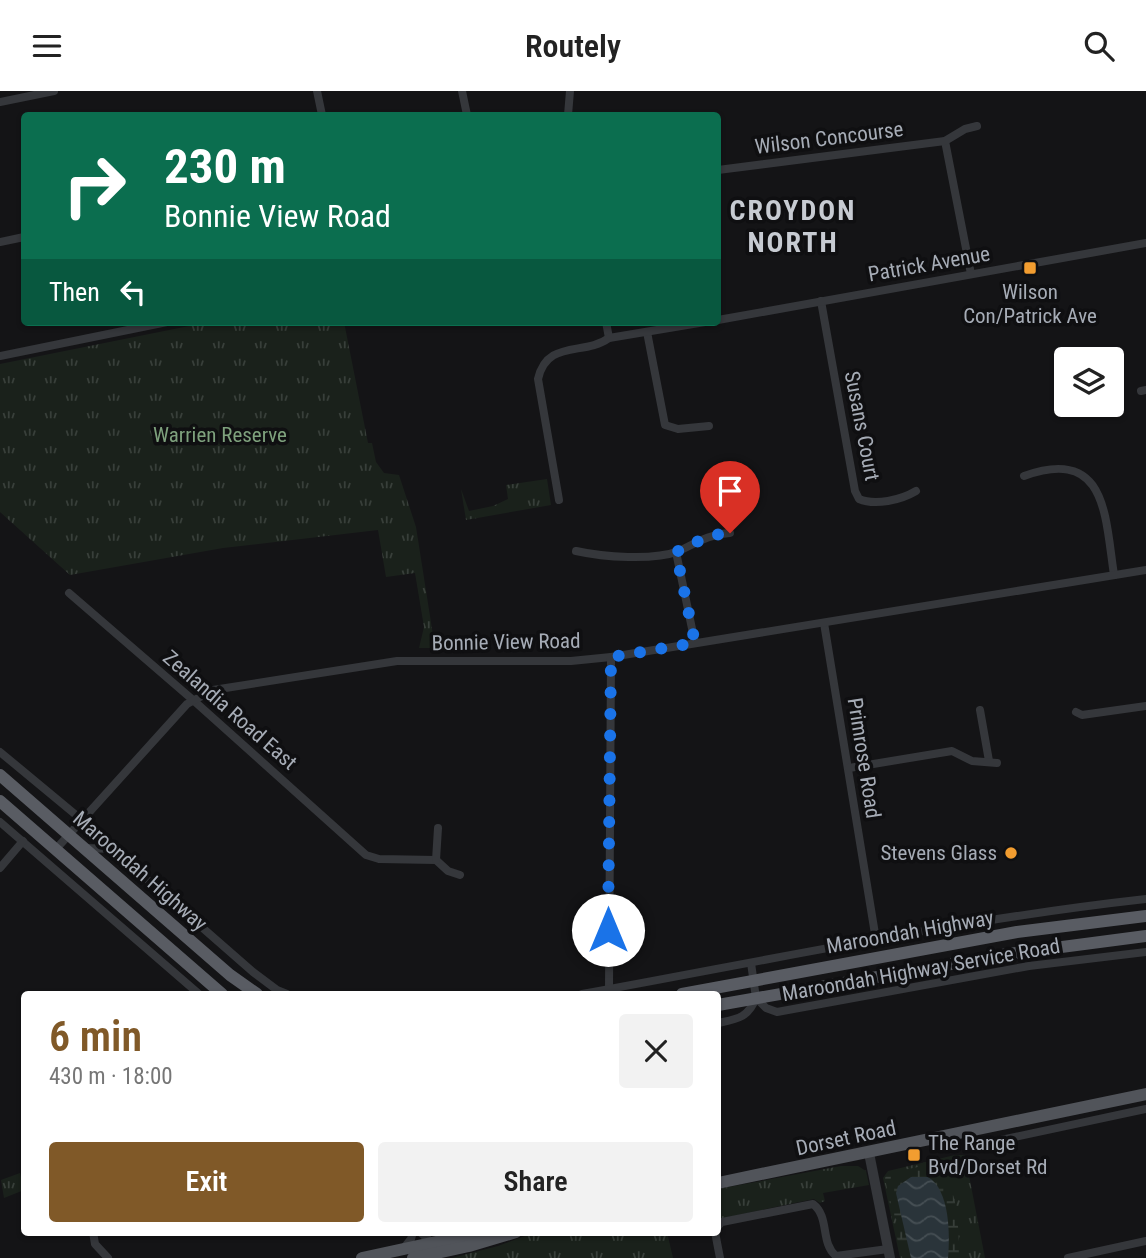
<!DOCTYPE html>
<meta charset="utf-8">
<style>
:root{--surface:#fff;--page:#f2f2f2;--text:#222;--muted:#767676;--accent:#805928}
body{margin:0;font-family:"Roboto Condensed",sans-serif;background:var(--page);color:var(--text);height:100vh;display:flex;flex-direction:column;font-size:26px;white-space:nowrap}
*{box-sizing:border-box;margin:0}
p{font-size:23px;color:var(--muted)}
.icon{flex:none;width:38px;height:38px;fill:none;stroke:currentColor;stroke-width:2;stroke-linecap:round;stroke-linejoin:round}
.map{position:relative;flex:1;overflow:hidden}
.drawer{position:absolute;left:21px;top:900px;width:700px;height:245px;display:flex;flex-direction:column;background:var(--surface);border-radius:7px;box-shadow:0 2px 5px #0004}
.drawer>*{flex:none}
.hud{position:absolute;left:21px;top:21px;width:700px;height:214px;border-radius:7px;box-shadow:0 2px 5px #0004;background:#0b6e4f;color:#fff;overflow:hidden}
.fabs{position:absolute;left:1054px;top:256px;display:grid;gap:14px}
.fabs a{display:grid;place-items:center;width:70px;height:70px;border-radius:7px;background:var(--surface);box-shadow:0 2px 5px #0004;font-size:35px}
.pin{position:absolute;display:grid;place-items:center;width:60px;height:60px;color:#fff;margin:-72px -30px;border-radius:50% 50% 50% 0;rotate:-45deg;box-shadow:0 0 7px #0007}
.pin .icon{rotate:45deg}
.me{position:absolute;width:77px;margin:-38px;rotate:0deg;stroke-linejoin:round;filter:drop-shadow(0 0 5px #0008)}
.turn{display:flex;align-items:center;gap:24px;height:147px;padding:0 28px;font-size:32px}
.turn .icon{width:91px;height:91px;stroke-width:2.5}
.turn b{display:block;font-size:49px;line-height:60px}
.then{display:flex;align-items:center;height:66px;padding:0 28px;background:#0003;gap:14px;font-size:26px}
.round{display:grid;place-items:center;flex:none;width:74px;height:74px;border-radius:7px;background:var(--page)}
.head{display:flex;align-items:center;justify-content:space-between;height:119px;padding:0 28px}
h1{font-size:42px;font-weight:600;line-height:52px;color:var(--accent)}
.button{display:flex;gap:14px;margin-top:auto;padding:14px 28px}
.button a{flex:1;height:80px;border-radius:7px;background:var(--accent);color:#fff;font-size:28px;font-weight:600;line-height:80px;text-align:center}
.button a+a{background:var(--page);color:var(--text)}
header{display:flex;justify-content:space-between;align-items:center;height:91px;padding:0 28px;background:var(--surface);font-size:32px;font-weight:600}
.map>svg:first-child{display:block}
.grass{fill:url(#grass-tufts)}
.wetland{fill:url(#wetland-marsh)}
.water{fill:url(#water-waves)}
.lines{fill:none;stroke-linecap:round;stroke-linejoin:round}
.minor{stroke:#35373b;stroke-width:8}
.tertiary{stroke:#35373b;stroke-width:10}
.primary{stroke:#51545a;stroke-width:12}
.trunk{stroke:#595c63;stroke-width:12}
.route{stroke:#1a73e8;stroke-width:12;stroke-dasharray:0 21.6}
.poi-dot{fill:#f29d30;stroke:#0f0f11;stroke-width:2.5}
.labels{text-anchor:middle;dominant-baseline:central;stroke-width:7;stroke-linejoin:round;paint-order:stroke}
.street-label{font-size:21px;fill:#a6acb6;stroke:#0f0f11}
.poi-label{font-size:21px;fill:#a6acb6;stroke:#0f0f11}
.park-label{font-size:21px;fill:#7ea17d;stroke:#0f0f11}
.district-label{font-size:28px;font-weight:bold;letter-spacing:2px;fill:#c7cbd2;stroke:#0f0f11}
</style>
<header><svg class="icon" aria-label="menu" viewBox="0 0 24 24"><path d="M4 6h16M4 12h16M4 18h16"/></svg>Routely<svg class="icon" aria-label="search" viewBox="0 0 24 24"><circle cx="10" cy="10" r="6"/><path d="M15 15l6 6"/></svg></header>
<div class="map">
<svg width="1146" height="1167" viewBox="0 0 1146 1167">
<defs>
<pattern id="grass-tufts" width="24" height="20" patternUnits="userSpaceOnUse" patternTransform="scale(1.75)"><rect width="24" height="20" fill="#1a211b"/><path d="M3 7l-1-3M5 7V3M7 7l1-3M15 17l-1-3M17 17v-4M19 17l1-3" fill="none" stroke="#383f3a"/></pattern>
<pattern id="wetland-marsh" width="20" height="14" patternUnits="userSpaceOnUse" patternTransform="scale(1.75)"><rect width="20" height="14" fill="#1a211b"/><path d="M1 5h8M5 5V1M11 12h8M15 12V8" fill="none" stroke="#383f3a"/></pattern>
<pattern id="water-waves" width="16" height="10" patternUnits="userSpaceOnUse" patternTransform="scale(1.75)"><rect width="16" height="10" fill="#2a343a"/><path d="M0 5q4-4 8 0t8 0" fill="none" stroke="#464f54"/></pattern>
</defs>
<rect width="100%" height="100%" fill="#141416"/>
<!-- grass -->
<g class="grass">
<polygon points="209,231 344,231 368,352 372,352 376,371 384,382 399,384 416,436 435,557 419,557 424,536 415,482 386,486 378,439 223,457 70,484 0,421 0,273"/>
<polygon points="547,388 551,414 466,429 461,398 469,420 493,415 508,408 506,394"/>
<polygon points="955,1064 965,1064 985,1167 900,1167 883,1087 888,1080"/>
<polygon points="841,1075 858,1075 866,1080 869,1094 823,1102 825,1110 820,1112 814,1108 718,1128 718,1098"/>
<polygon points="20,1082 24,1099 4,1107 1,1089"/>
<polygon points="536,1141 667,1141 673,1167 452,1167 498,1155"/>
</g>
<!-- wetland -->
<path class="wetland" d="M924 1071 930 1073 929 1079C960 1076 959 1148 959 1167H901L895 1136 897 1129 892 1124 885 1087 888 1082 918 1076Z"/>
<!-- water -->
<path class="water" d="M911 1086H928C950 1099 950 1144 948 1167H911L896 1102 898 1095Z"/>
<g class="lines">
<!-- minor -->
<g class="minor">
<polyline points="317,0 322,24"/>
<polyline points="462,0 467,24"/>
<polyline points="0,11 54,0"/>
<polyline points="568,24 570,0"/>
<polyline points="945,50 971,183"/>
<polyline points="718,79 945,50 965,38 977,35"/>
<polyline points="0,151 24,146"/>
<path d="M821 210 855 400 859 408C875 415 901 409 916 400"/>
<polyline points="718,229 1146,152"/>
<polyline points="606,231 609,247"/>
<polyline points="647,241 665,334 678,338 709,335"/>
<polyline points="0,265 167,231"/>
<polyline points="1141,300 1146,299"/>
<path d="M1024 385C1107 355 1105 425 1114 484"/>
<path d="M559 409 538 288C547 248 584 265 609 247L705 231"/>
<path d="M576 460C603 466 653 470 679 460 696 452 710 443 730 442"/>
<polyline points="676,461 695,552"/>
<polyline points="69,502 193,609 366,764 379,768 436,769 448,780 460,784"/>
<polyline points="824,532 876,849"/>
<polyline points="980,619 989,670"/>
<polyline points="1076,621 1082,624 1146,615"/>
<polyline points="0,661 82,729"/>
<polyline points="849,677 952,660 972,670 997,672"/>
<polyline points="0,731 199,903"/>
<polyline points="94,742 253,881 277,899 287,903"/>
<polyline points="85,757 112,758"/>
<polyline points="56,758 187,613 213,599 397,570 571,570 611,566 1146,479"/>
<polyline points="436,769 438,737"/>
<polyline points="0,777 23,750"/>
<polyline points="751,872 756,907"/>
<polyline points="609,898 611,566"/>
<path d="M582 903C769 869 957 829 1146 808"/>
<polyline points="756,907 766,917 777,921 1029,875 1146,861"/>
<path d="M718 932C737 928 748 927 756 907"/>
<polyline points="966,1040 971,1053 982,1053 1146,1018"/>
<path d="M718 1135 722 1131 813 1113C830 1126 820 1152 836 1165L888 1158"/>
<polyline points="93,1141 95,1153 108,1167"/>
<polyline points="420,1141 432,1152"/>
<polyline points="715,1141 720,1167"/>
<polyline points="403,1158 411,1148 413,1141"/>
<polyline points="1068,1167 1146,1150"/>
</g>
<!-- tertiary -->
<polyline class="tertiary" points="869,1062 890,1167"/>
<!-- primary -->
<g class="primary">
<polyline points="718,1092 1146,1003"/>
<polyline points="362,1167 482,1141"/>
<polyline points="413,1167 469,1155 516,1141"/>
</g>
<!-- trunk -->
<g class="trunk">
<polyline points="0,684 230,884 257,903"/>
<polyline points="0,710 222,903"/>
<polyline points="682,903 1017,841 1146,825"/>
<polyline points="718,914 1008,863 1146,845"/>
</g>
</g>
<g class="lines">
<!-- route -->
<path class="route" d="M608 839 611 566 695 552 676 461C694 452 710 443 730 442"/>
</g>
<!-- markers -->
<g class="poi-dot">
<rect x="1023" y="170" width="14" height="14" rx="3.5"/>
<circle cx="1011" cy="762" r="7"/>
<rect x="907" y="1057" width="14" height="14" rx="3.5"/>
</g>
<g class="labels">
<!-- street labels -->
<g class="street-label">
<text transform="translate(829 47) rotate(-7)">Wilson Concourse</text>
<text transform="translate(929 173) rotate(-10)">Patrick Avenue</text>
<text transform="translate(862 335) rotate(79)">Susans Court</text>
<text transform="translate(506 551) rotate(-1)">Bonnie View Road</text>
<text transform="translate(230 619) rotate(41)">Zealandia Road East</text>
<text transform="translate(864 667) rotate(81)">Primrose Road</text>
<text transform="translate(140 780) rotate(41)">Maroondah Highway</text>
<text transform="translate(910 841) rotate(-10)">Maroondah Highway</text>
<text transform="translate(921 879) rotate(-10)">Maroondah Highway Service Road</text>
<text transform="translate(846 1047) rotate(-12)">Dorset Road</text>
</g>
<!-- poi labels -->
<g class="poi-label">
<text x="1030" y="201">Wilson<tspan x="1030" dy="24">Con/Patrick Ave</tspan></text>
<text x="997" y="762" text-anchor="end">Stevens Glass</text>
<text x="928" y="1052" text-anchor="start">The Range<tspan x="928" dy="24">Bvd/Dorset Rd</tspan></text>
</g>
<!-- park labels -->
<g class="park-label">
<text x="220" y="344">Warrien Reserve</text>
</g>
<!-- district labels -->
<g class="district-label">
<text x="793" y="119">CROYDON<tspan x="793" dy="32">NORTH</tspan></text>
</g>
</g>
</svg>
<div class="fabs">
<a><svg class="icon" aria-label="layers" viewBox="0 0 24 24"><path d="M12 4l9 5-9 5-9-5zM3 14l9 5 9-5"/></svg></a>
</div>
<div class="pin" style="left:730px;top:442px;background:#d93025"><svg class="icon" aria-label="arrive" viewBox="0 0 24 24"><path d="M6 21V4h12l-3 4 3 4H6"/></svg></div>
<svg class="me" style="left:608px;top:839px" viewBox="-20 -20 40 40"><circle r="19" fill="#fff"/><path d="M0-13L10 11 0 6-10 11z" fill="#1a73e8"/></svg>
<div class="hud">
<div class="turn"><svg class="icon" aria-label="right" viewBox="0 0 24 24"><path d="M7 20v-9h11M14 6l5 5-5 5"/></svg><div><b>230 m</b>Bonnie View Road</div></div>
<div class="then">Then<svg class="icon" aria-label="left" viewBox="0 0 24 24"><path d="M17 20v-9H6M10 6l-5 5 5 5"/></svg></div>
</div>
<section class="drawer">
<div class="head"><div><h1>6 min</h1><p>430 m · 18:00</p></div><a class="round"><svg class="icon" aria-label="close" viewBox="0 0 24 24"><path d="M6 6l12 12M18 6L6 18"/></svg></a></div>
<div class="button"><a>Exit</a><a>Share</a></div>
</section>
</div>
